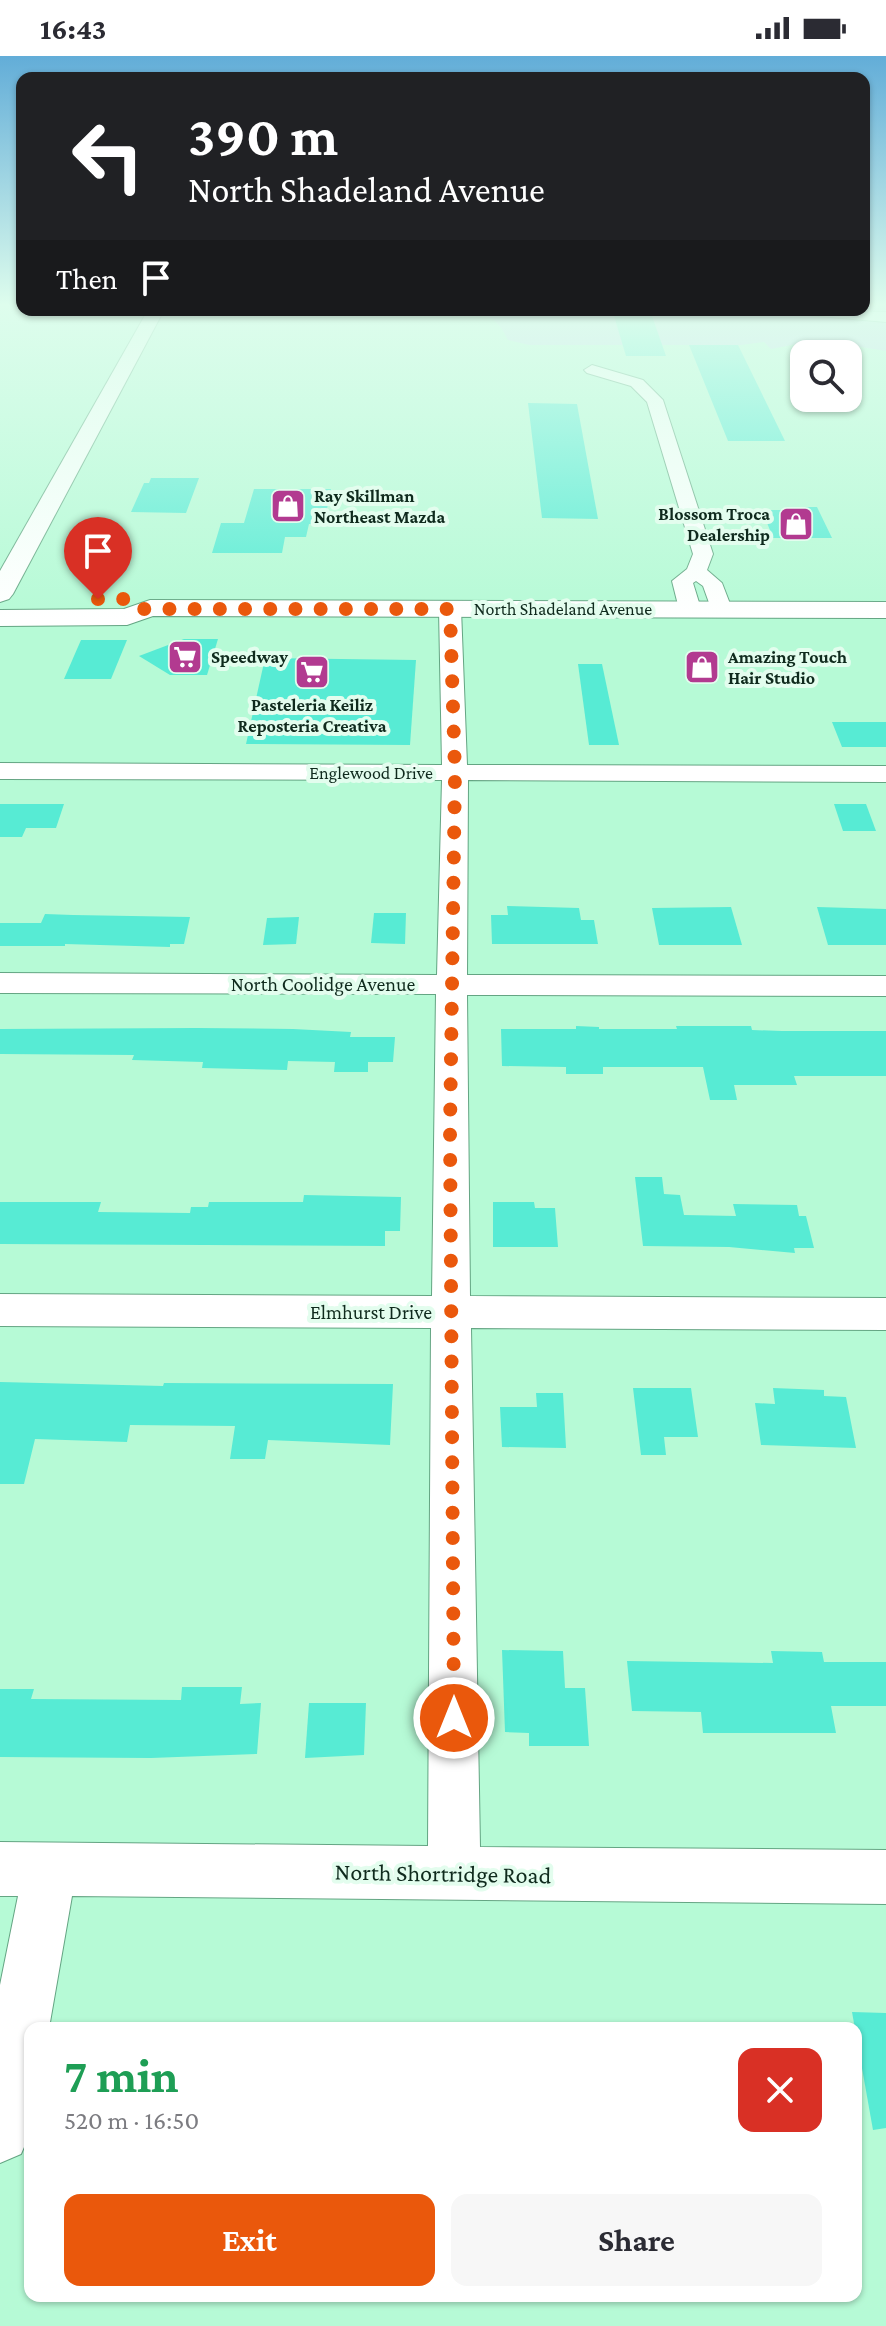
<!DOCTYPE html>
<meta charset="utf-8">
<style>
:root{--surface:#fff;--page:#f7f7f7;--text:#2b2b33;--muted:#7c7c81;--accent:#ea580c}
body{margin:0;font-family:"Crimson Pro",serif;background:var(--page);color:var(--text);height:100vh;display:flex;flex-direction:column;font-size:30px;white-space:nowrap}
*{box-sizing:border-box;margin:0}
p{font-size:26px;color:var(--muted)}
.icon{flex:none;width:44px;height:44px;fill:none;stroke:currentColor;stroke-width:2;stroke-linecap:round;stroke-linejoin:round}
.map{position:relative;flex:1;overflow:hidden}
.panel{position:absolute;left:24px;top:1966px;width:838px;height:280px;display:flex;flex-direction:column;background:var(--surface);border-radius:16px;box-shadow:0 2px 6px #0004}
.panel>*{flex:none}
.guide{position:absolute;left:16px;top:16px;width:854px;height:244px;border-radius:16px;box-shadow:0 2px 6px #0004;background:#202124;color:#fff;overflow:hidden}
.controls{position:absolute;left:790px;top:284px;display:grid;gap:16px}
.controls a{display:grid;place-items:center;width:72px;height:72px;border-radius:16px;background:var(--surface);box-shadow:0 2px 6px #0004;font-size:40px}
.pin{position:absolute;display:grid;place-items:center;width:68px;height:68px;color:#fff;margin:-82px -34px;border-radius:50% 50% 50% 0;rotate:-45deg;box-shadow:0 0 8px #0007}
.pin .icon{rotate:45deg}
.me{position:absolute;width:88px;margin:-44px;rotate:0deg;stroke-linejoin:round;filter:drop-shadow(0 0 6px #0008)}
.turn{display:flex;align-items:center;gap:28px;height:168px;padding:0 40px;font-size:36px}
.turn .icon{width:104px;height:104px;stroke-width:2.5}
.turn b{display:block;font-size:56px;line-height:68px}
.then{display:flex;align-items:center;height:76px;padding:0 40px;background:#0003;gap:16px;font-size:30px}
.round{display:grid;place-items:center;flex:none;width:84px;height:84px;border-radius:16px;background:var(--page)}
.headline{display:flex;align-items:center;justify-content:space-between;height:136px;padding:0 40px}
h1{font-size:48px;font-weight:700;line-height:60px;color:#1e9e55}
.primary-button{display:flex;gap:16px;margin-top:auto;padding:16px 40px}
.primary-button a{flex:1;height:92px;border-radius:16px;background:var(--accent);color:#fff;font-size:32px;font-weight:700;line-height:92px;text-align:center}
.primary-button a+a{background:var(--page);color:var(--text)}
.status{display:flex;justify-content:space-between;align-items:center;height:56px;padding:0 40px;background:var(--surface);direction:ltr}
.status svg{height:22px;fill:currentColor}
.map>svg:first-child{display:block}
.green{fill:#cdd0f4}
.building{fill:#57ebd4}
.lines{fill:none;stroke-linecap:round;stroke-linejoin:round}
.street-casing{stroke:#64a583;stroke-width:2}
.secondary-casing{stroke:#64a583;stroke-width:2}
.primary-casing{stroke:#64a583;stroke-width:2}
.street{fill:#fff;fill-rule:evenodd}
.secondary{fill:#fff;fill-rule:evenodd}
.primary{fill:#fff;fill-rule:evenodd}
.route{stroke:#ea580c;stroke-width:14;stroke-dasharray:0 25.2}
.labels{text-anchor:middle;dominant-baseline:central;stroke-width:8;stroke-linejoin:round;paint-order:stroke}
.far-poi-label{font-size:18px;font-weight:bold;fill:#0f2a1d;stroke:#e3fdee;text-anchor:start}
.far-street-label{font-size:18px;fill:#0f2a1d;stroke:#e3fdee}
.street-label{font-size:20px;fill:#0f2a1d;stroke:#e3fdee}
.near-street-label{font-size:24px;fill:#0f2a1d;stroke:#e3fdee}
</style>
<div class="status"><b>16:43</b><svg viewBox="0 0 49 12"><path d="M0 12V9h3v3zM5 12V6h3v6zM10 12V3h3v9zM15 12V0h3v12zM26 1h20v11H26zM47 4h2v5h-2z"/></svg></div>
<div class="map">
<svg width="886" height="2270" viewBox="0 0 886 2270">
<rect width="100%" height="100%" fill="#b6fad6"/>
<!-- green -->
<path class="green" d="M864 247H886V295L817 284 771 293 764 286 741 289H529L508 284C494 254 479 257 450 260L474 254H864Z"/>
<!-- building -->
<g class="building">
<polygon points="614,260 652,260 666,300 626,300"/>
<polygon points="689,289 738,289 785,385 728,385"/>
<polygon points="528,347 577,348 598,463 542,462"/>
<polygon points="151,422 199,422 186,457 131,456 144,427 149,427"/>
<polygon points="254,433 331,433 324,468 309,468 306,481 285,481 282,497 212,497 221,467 244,467"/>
<polygon points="787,451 817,451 832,482 773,482 762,454 788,454"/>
<polygon points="184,583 218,583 207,619 170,619 139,600"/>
<polygon points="81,584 127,584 111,623 64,623"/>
<polygon points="265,602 416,604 410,689 246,688"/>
<polygon points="578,608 602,608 619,689 589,689"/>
<polygon points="832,666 886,666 886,691 842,691"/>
<polygon points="0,748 64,748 56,772 26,772 22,781 0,781"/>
<polygon points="834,748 866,748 876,775 843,775"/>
<polygon points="507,850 579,852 581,864 594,864 598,888 492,888 491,859 508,859"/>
<polygon points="731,851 742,889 659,889 652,852"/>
<polygon points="817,851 886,853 886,889 828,889"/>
<polygon points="374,857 406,857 405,888 371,887"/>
<polygon points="45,858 73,859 190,861 184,888 170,888 170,891 65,888 65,890 0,890 0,867 41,867"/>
<polygon points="299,861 296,888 263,889 267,862"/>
<polygon points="576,970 599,971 599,973 677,973 676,970 751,970 752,974 782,975 886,975 886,1020 794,1020 797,1029 734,1029 737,1044 710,1044 703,1011 603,1011 603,1018 566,1018 566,1011 502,1010 501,973 576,973"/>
<polygon points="196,972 293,973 351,976 350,981 395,981 393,1006 368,1006 368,1016 334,1016 335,1006 288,1005 287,1014 202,1012 203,1006 132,1004 134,999 0,998 0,973"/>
<polygon points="635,1121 662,1121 664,1138 680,1139 684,1159 736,1160 733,1148 797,1149 799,1160 806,1160 814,1192 794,1192 795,1197 729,1191 643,1190"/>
<polygon points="304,1139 401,1141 400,1175 385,1175 385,1190 0,1188 0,1146 101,1146 98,1156 190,1157 191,1151 208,1151 209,1146 303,1146"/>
<polygon points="493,1146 534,1146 535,1152 555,1152 558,1191 493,1191"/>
<polygon points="0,1326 163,1330 164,1327 393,1328 390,1389 268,1384 265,1403 230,1403 235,1370 130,1369 127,1386 35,1383 24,1428 0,1428"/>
<polygon points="633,1332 691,1332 698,1381 664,1381 666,1399 641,1399"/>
<polygon points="773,1332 824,1334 824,1340 846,1341 856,1392 761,1389 755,1347 775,1348"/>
<polygon points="536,1337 563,1337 566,1392 502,1391 500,1351 537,1351"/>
<polygon points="502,1594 563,1595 565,1632 585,1632 589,1690 529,1690 529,1677 505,1676"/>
<polygon points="771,1595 822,1596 824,1606 886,1606 886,1650 831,1650 836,1677 703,1677 701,1656 632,1655 627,1605 773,1607"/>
<polygon points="182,1631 242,1631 240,1648 261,1647 257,1698 151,1702 0,1701 0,1633 34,1633 31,1643 181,1644"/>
<polygon points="309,1647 366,1647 364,1699 305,1702"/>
<polygon points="852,1956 886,1957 886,2072 873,2074"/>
</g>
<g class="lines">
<!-- street casing -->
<g class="street-casing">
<g id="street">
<polygon points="592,309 643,324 663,344 713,498 707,514 722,527 732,553 729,558 713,558 703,530 696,525 693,527 701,553 690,559 679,553 672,525 687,513 693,498 647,346 631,330 587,317 584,314"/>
<polygon points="450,547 461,553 467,709 886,710 886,726 468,724 467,919 886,920 886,940 467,939 470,1240 886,1242 886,1274 471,1272 480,1791 886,1794 886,1848 72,1840 49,1972 30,1972 30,2077 21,2098 0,2107 0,1929 18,1840 0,1840 0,1786 428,1790 431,1272 0,1270 0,1238 432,1240 436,938 0,937 0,917 437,919 442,724 0,723 0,707 442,709 439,553"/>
</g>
</g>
<!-- secondary casing -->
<g class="secondary-casing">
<g id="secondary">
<polygon points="148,254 164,254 13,538 9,543 0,546 0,515"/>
<polygon points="800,254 886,256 886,266 808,259"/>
</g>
</g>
<!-- primary casing -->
<g class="primary-casing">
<polygon id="primary" points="150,544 886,546 886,562 153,560 127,569 0,570 0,554 124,553"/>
</g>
<!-- street -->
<use href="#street" class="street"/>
<!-- secondary -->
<use href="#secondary" class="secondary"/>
<!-- primary -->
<use href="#primary" class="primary"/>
</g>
<!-- sky -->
<linearGradient id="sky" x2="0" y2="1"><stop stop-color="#62add8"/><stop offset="0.44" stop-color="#defded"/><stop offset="1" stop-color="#defded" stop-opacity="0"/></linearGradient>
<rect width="886" height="565" fill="url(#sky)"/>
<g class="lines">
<!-- route -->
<polyline class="route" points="98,543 134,543 144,553 450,553 455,717 450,1075 454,1662"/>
</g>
<!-- icons -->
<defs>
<g id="shop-square" transform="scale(1.8)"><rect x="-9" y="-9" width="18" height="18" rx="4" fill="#b23a90" stroke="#e3fdee"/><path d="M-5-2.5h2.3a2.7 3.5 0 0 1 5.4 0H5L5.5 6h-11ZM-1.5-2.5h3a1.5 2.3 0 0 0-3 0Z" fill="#fff"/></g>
<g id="supermarket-square" transform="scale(1.8)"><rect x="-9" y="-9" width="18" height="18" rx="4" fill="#b23a90" stroke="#e3fdee"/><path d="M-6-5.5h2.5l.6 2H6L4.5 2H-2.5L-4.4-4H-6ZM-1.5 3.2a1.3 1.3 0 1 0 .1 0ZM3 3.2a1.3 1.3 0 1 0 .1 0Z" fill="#fff"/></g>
</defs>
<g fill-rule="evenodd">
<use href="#shop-square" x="288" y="450"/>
<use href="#shop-square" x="796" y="468"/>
<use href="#supermarket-square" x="185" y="601"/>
<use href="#shop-square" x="702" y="611"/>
<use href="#supermarket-square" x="312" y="616"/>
</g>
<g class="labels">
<!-- far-poi labels -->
<g class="far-poi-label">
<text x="314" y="440">Ray Skillman<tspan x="314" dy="21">Northeast Mazda</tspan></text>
<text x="770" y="458" text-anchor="end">Blossom Troca<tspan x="770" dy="21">Dealership</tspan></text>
<text x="211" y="601">Speedway</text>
<text x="728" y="601">Amazing Touch<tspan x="728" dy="21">Hair Studio</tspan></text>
<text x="312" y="649" text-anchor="middle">Pasteleria Keiliz<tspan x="312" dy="21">Reposteria Creativa</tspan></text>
</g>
<!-- far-street labels -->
<g class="far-street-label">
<text x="563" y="553">North Shadeland Avenue</text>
<text x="371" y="717">Englewood Drive</text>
</g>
<!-- street labels -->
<g class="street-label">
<text x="323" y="928">North Coolidge Avenue</text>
<text x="371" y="1256">Elmhurst Drive</text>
</g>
<!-- near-street labels -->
<g class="near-street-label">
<text transform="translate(443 1817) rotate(1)">North Shortridge Road</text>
</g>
</g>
</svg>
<div class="controls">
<a><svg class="icon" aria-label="search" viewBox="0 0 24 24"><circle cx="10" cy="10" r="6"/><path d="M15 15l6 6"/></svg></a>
</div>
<div class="pin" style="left:98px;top:543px;background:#d93025"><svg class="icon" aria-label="arrive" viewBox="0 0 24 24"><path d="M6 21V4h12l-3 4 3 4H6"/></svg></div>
<svg class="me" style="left:454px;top:1662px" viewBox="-20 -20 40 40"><circle r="17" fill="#ea580c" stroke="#fff" stroke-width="3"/><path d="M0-11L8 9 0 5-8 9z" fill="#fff"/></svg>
<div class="guide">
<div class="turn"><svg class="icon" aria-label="left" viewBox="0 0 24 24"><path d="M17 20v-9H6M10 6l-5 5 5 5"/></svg><div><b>390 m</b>North Shadeland Avenue</div></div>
<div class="then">Then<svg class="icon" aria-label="arrive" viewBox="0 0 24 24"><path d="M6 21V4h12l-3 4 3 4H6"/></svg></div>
</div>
<section class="panel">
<div class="headline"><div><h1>7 min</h1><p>520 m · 16:50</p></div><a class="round" style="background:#d93025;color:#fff"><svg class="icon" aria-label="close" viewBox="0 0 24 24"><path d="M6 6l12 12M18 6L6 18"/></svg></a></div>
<div class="primary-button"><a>Exit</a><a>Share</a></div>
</section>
</div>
